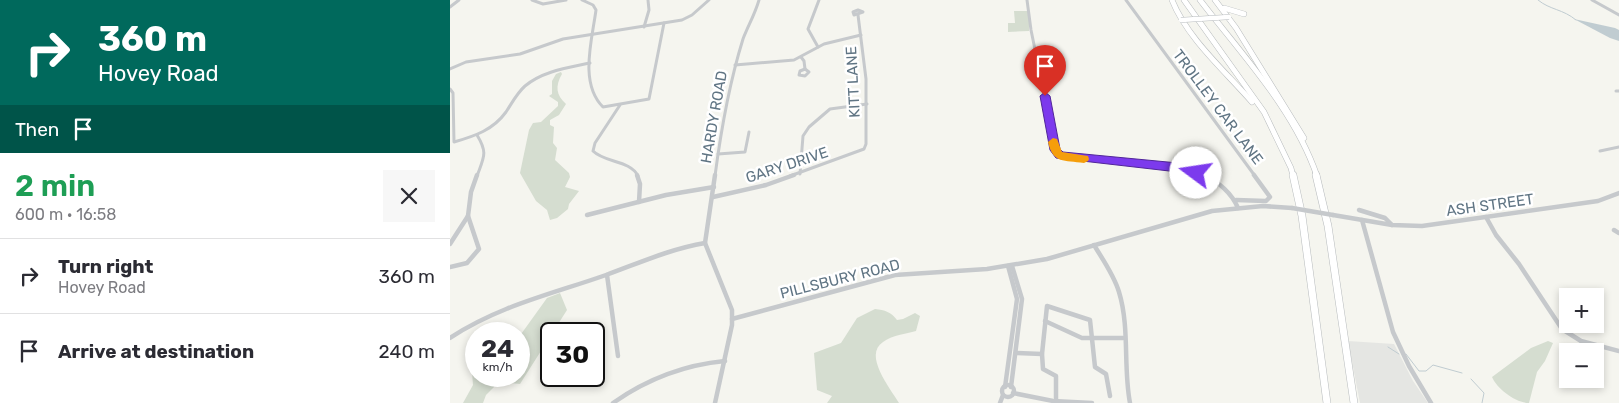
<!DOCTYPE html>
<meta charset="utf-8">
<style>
:root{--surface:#fff;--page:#f7f7f7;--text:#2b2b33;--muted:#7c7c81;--line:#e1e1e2}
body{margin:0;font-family:Rubik,sans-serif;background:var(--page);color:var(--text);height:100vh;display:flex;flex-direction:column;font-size:19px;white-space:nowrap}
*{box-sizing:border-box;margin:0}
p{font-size:16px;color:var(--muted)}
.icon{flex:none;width:28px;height:28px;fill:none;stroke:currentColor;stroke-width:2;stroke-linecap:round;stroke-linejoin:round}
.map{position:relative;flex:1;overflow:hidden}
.drawer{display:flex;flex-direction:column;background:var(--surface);width:450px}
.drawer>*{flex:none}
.guide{background:#00695c;color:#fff;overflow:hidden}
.fabs{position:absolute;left:1109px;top:288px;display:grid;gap:10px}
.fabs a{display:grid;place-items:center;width:45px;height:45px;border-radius:0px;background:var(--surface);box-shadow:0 2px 8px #0003;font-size:25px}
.speed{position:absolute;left:15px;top:322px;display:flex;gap:10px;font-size:25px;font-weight:700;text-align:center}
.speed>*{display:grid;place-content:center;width:65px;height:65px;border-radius:50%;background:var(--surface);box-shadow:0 2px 8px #0003;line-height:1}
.speed small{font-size:12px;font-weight:400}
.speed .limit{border:2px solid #111;border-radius:8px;background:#fff;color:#111}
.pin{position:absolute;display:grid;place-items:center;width:42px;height:42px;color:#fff;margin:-51px -21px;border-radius:50% 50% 50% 0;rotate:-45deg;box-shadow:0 0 5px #0007}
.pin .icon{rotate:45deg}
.me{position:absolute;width:55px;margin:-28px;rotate:284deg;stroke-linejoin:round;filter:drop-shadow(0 0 4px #0008)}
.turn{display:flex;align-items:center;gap:18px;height:105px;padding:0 15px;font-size:22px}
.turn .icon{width:65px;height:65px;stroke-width:2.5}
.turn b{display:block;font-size:35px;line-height:42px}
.then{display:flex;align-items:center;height:48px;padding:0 15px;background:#0003;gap:10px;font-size:19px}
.round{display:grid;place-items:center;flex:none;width:52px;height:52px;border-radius:0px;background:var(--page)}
.head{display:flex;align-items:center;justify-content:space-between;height:85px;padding:0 15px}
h1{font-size:30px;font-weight:600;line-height:38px;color:#1e9e55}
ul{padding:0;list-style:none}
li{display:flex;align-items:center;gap:15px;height:75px;padding:0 15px;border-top:1px solid var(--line)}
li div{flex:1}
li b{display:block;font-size:19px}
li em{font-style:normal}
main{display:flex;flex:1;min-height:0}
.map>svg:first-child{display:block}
.built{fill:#e5e6e3}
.green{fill:#d5ddd0}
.water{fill:#c0ccd1}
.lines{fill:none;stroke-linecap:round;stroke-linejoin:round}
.stream{stroke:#c0ccd1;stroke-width:1}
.highway-far1-casing{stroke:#b7bbbd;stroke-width:6}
.highway-casing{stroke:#b7bbbd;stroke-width:8}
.minor-far1{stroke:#c6c9cc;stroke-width:3}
.minor{stroke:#c6c9cc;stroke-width:4.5}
.highway-far1{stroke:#fff;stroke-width:5}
.highway{stroke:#fff;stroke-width:7}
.major-bridge-casing{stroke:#b8bcbf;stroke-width:5.5;stroke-linecap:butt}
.minor-bridge{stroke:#c6c9cc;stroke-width:4.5}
.major-bridge{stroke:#fff;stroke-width:4.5}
.route{fill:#7c3aed;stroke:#51269a}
.slow{fill:#f59e0b}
.labels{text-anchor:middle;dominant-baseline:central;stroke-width:5;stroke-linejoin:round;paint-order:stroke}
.street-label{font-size:15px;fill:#607584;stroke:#fff}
</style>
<main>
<section class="drawer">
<div class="guide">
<div class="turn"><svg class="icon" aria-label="right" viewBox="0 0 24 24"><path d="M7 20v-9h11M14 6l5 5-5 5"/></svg><div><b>360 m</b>Hovey Road</div></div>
<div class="then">Then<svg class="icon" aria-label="arrive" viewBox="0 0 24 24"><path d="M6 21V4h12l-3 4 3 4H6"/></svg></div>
</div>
<div class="head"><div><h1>2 min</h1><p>600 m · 16:58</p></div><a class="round"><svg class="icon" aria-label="close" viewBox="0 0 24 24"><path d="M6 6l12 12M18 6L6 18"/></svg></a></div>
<ul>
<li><svg class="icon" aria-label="right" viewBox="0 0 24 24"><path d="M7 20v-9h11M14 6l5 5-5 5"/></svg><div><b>Turn right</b><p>Hovey Road</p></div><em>360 m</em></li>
<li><svg class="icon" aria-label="arrive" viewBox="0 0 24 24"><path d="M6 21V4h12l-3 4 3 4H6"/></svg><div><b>Arrive at destination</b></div><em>240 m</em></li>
</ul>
</section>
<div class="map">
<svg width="1169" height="403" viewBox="0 0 1169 403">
<rect width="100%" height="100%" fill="#f5f5ef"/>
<!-- built -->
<polygon class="built" points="898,341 944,344 963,381 978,403 910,403"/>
<!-- green -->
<g class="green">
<polygon points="564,11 579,11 579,31 558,32 558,23 565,23"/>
<path d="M111 72 112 74C105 86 106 95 116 104L109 115 100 120V125L104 127 103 143 107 148 105 160 119 173 120 177 115 187 129 191 119 204 118 209 107 218 100 220 97 210 86 201 70 173 79 130 83 123 91 122 108 106V102L99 96 102 94V81L106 74Z"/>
<polygon points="110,293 117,310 70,384 49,382 48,376 69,376 69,337 97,298"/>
<path d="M425 309C435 310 441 312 447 320L453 319 465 313 470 316 466 331C456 334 442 335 433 342 413 355 440 388 449 403H377L382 396 367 390 364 353 391 343 407 318Z"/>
<path d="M1098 341 1103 343 1095 361 1087 372 1079 403C1066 403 1047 389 1042 377L1081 348Z"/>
<polygon points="26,366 26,376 45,376 44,387 36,395 33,403 13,403 23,385 22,372"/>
</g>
<!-- water -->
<polygon class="water" points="1124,19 1165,28 1169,30 1169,41 1160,38"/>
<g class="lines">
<!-- stream -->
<g class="stream">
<path d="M1088 0C1100 10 1113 9 1126 20"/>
<polyline points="938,347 949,354"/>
<polyline points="956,354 969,371 976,371 983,365 1012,373"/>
<polyline points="1021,379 1034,393 1032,403"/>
</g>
<!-- highway-far1 casing -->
<g class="highway-far1-casing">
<g id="highway-far1">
<path d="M722 0C737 38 775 71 802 102"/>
<polyline points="734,0 814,112 841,168 843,176"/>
<path d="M750 0C792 55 844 109 867 176"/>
<polyline points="765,0 786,28 854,138"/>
<polyline points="774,8 794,14"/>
</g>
</g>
<!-- highway casing -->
<g class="highway-casing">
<g id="highway">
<polyline points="843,175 852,216 877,403"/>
<polyline points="866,175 878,226 904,403"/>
</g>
</g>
<!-- minor-far1 -->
<g class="minor-far1">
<polyline points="82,0 93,4 116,0"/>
<path d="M132 0 143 5 146 10C142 40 129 83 153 107L199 99 214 23"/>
<polyline points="577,0 581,30 606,152 614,156 728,167 756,176"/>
<polyline points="676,0 805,176"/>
<polyline points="1142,0 1169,15"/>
<polyline points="0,7 9,0"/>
<polygon points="408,10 413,12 404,15 403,12"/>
<polyline points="194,27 199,10 198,0"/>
<polyline points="368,47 358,29 369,0"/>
<polyline points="351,57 354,61 355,69"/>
<polyline points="285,65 344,60 374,44 411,35"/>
<polyline points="0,69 16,62 70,54 113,39 232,20 242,15 259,0"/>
<polygon points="355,69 359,72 355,76 349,75 350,71"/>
<path d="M0 89 3 93 4 142C25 136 43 130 56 112 62 103 67 93 75 86 93 71 117 68 140 63"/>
<polyline points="1166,91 1169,91"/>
<path d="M170 105 145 143 143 151C155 163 180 160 188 176"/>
<polyline points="1150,151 1169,147"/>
<polyline points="268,154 295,152 299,132"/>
<polyline points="350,174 353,136 359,127 380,109 417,104"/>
<path d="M27 176C34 157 38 153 27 135"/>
<path d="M265 176C271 130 279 84 293 39 298 26 305 14 309 0"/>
<polyline points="340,176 414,149 416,144 416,79 408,15"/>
</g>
<!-- minor -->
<g class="minor">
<polyline points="187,175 190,184 189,202"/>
<path d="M753 175C769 182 781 192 788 208"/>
<polyline points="263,197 316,185 344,175"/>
<polyline points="786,200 816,201 820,197 804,175"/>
<polyline points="909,210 935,218 942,225"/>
<polyline points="137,215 216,195 264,187"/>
<polyline points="883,215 942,225 972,226 1148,201 1169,193"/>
<polyline points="1036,217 1046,235 1069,264 1112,329 1131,341 1169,351"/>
<polyline points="912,220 943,332 959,366 981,403"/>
<polyline points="1164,230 1169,233"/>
<polyline points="0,244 18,216 21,192 27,175"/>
<path d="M644 245C653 260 664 275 669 292 680 328 673 367 680 403"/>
<polyline points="0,267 17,263 29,249 18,216"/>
<polyline points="157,275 168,356"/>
<polyline points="282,319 445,275 537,269 597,259 762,211 813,206 842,208"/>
<polyline points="595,321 632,338 673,338"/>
<path d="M0 338C48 306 102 294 156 275 189 263 220 249 255 243"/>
<polyline points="567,353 592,354"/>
<circle cx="558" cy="391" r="6"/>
<polyline points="555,387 567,299 558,266"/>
<polyline points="561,387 572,299 562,266"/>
<polyline points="563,393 603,401 642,403"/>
<polyline points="606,401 606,376 593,369 592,354 597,306 640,320 645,367 656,374 660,396"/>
<path d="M163 403C197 379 233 365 275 361"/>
<polyline points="265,403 282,325 282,310 255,243 265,175"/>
<polyline points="550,403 553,395"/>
</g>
<!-- highway-far1 -->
<use href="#highway-far1" class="highway-far1"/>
<!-- highway -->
<use href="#highway" class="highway"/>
<!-- major-bridge casing -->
<g class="major-bridge-casing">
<polyline id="major-bridge" points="731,20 779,17"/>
</g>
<!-- minor-bridge -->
<polyline class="minor-bridge" points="842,208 883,215"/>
<!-- major-bridge -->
<use href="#major-bridge" class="major-bridge"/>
</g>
<!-- route -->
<polygon class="route" points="595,92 600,96 610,149 613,152 728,163 750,170 751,173 746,177 728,172 606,158 600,150 590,96"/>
<!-- slow -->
<path class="slow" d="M603 138 607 139 612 152 638 156 639 159 638 161 634 163C614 160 603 164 598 142Z"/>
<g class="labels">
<!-- street labels -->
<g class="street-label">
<text transform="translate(403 82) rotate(-93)">KITT LANE</text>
<text transform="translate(768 107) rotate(53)">TROLLEY CAR LANE</text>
<text transform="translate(264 117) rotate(-80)">HARDY ROAD</text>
<text transform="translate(337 165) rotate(-18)">GARY DRIVE</text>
<text transform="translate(1040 205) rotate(-8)">ASH STREET</text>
<text transform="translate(390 279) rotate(-14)">PILLSBURY ROAD</text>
</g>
</g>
</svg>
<div class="fabs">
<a>+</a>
<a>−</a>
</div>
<div class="speed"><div>24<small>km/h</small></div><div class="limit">30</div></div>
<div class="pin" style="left:595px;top:96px;background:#d93025"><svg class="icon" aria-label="arrive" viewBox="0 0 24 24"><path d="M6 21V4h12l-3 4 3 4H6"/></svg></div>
<svg class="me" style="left:746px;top:173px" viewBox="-20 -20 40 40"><circle r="19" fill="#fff"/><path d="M0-13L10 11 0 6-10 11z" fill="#7c3aed"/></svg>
</div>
</main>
